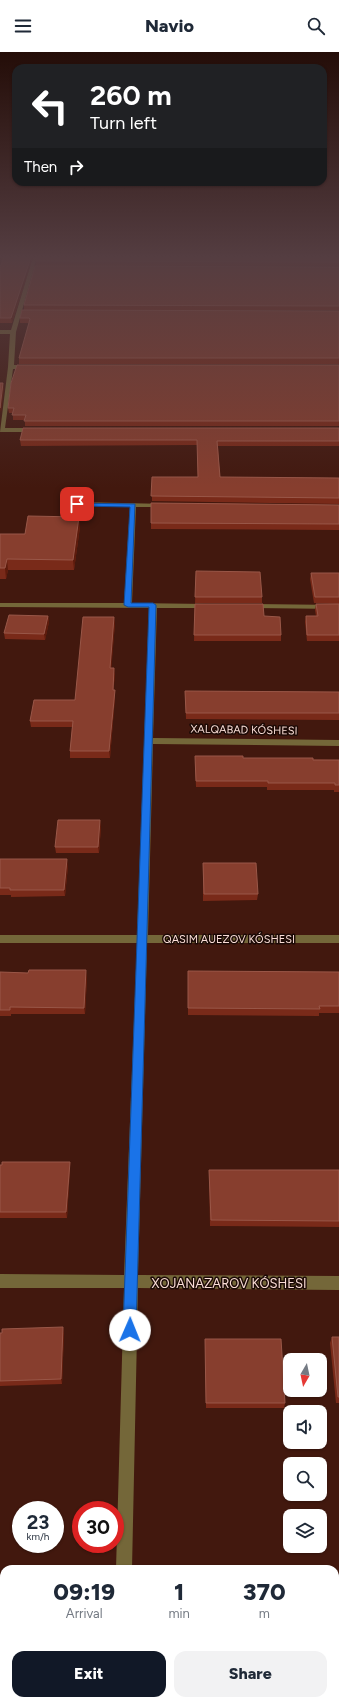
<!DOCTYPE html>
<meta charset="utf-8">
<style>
:root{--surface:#fff;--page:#f2f2f3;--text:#1f2937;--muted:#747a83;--accent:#111827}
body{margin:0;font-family:Figtree,sans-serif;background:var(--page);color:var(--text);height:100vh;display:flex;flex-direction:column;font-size:15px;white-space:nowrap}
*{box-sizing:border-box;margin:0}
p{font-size:13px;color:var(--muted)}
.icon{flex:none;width:22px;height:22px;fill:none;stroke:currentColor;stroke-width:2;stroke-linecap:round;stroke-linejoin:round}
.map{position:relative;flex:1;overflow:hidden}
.panel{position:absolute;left:0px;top:1513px;width:339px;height:140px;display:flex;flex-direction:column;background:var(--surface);border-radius:12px 12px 0 0;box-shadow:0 1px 3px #0004}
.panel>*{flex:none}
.top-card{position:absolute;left:12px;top:12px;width:315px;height:122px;border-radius:12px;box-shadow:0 1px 3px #0004;background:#202124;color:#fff;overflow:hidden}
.needle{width:26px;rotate:189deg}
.controls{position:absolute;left:283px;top:1301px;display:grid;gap:8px}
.controls a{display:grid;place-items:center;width:44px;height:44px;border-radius:8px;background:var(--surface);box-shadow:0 1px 3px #0004;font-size:20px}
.speed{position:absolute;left:12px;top:1449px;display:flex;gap:8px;font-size:20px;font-weight:700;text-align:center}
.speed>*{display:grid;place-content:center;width:52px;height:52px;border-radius:50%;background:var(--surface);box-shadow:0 1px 3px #0004;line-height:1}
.speed small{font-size:10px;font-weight:400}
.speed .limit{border:6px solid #d22;background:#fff;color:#111}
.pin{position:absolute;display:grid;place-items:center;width:34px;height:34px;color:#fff;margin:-17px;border-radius:8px;box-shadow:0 2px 6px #0006}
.me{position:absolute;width:44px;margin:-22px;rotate:1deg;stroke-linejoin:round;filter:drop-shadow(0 0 3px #0008)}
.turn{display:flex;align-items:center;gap:14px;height:84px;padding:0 12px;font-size:18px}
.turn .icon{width:52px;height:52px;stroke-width:2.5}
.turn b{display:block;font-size:28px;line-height:34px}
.then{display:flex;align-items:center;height:38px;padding:0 12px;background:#0003;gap:8px;font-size:15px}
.eta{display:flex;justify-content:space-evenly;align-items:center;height:68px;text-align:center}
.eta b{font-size:24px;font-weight:800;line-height:28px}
.button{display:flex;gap:8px;margin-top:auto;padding:8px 12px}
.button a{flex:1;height:46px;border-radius:12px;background:var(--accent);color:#fff;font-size:16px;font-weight:800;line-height:46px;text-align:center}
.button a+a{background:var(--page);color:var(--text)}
header{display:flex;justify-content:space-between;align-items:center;height:52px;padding:0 12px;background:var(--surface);font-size:18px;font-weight:800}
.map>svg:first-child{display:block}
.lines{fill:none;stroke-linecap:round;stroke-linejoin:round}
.street{fill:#746739;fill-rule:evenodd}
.wall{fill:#792a19}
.shaded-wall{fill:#5d1b0c}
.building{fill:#873e2e;stroke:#995748}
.route{fill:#1a73e8;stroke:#114b97}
.labels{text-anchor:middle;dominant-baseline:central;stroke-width:3;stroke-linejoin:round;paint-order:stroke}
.street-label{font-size:11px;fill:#faddd6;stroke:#1c0a06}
.near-street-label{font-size:13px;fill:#faddd6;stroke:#1c0a06}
</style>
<header><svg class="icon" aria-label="menu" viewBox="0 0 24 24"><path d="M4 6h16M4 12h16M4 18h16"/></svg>Navio<svg class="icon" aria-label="search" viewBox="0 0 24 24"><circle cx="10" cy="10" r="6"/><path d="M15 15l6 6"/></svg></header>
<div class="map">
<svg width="339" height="1653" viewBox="0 0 339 1653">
<rect width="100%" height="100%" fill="#42180e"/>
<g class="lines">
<!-- street -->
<g class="street">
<polygon points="33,205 37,205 16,280 14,313 29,313 32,315 29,317 13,317 5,376 35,376 38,378 35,380 0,380 8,315 10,282 0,282 0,278 11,278"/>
<polygon points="77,450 167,452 168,453 165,455 136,455 132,551 207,552 211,554 207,556 157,556 153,686 339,688 339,694 153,692 148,883 339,883 339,891 147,891 138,1223 339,1224 339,1238 138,1236 132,1517 116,1517 124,1236 0,1236 0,1222 124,1223 137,891 0,891 0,883 137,883 149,556 0,555 0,551 124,551 130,455 75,453 75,451"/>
<polygon points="248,552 339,553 339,557 251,556 247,554"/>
<rect x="112" y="1649" width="18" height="4"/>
</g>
</g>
<!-- wall -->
<g class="wall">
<polygon points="33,205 12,271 0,271 0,215"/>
<polygon points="339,205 339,214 36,214 36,209"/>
<polygon points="339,215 339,258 24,258 24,253"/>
<polygon points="339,259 339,312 19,312 19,306 29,271 20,271 20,266"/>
<polygon points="339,313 339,374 25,374 25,368 13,368 13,361 9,361 8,356"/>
<polygon points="339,376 339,394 218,394 220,425 339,426 339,452 152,449 152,425 198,425 197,393 21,394 20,388"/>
<polygon points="151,451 339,453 339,478 151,477"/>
<polygon points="80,475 74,518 8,518 6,527 0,527 0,482 25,482"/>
<polygon points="196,519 262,545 262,551 195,551"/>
<polygon points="311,521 339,521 339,552 314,551 310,527"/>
<polygon points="195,552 264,564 281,583 281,589 194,589"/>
<polygon points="316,552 339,552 339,589 307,589 305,570 306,564 316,564 315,558"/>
<polygon points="48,564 49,570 45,588 5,587 4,581"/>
<polygon points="115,571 111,616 115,623 113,638 115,638 115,645 110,706 70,706 70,699 72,675 31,675 30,669 75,648"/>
<polygon points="185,639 339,640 339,668 186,667"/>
<polygon points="243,706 339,708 339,740 334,740 334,738 267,738 267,735 196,735 195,710"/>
<polygon points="101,775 99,801 56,801 55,795"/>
<polygon points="0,807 68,814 65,844 11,845 11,843 0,843"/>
<polygon points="203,811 258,842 257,848 203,849"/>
<polygon points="188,919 339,920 339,961 319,961 319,964 188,963"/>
<polygon points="0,920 28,921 87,925 85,962 11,962 11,964 0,964"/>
<polygon points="0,1113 70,1116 67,1166 0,1166"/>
<polygon points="209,1118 339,1118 339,1175 210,1174"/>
<polygon points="0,1281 64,1281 62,1332 0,1334"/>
<polygon points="332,1285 339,1285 339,1351 336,1351 330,1291"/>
<polygon points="205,1287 285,1351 284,1356 206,1356"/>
</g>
<!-- shaded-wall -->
<g class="shaded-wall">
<polygon points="31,205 33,205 12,271 11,266"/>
<polygon points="3,331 4,337 1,361 0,356"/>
<polygon points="79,465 80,475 74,518 73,508"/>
<polygon points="7,507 8,518 6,527 5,516"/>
<polygon points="48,564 49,570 45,588 44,582"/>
<polygon points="114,565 115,571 111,623 110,616"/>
<polygon points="114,616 115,623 113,645 113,638"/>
<polygon points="115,638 115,645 110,706 109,699"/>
<polygon points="100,768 101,775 99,801 98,795"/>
<polygon points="67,807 68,814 65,844 64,838"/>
<polygon points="86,918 87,925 85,962 84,956"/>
<polygon points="70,1110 70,1116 67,1166 66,1160"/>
<polygon points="63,1275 64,1281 62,1332 61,1327"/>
</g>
<!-- building -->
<g class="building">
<polygon points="4,205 31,205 11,266 0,266 0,215"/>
<polygon points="37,205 339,205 339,210 36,209"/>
<polygon points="35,214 339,215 339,254 24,253"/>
<polygon points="22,258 339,259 339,306 19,306 30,267 29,266 20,266"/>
<polygon points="17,313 339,313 339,369 24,369 26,363 12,363 14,356 8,356 11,331"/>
<polygon points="0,331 3,331 0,356"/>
<polygon points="23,376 339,376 339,389 217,389 220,425 339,426 339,446 151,444 152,425 198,425 197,388 20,388"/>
<polygon points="151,451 339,453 339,472 151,471"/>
<polygon points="28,464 79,465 73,508 7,507 5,516 0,516 0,482 25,482"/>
<polygon points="196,519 260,520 262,545 195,545"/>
<polygon points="311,521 339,521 339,545 315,545"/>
<polygon points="195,552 263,552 264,564 280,565 281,583 194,583"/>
<polygon points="316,552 339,552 339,583 307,583 306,564 318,564"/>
<polygon points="9,563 48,564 44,582 4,581"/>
<polygon points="83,565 114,565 110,616 114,616 113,638 115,638 109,699 70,699 73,669 30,669 34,648 75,648"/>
<polygon points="185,639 339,640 339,661 186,661"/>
<polygon points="195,704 243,704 243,706 313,706 313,708 339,708 339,733 335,733 335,731 268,731 268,729 196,729"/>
<polygon points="58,768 100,768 98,795 55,795"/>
<polygon points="0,807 67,807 64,838 10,838 10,836 0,836"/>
<polygon points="203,811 256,811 258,842 204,842"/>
<polygon points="29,918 86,918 84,956 10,955 10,958 0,958 0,920 28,921"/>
<polygon points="188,919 339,920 339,954 319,954 320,957 188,956"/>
<polygon points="2,1110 70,1110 66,1160 0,1160 0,1113 2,1113"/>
<polygon points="209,1118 339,1118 339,1169 211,1168"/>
<polygon points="63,1275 61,1327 0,1329 0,1281 2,1281 2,1277"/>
<polygon points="332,1285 339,1285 339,1345 338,1345"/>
<polygon points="205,1287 281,1287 285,1351 206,1351"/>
<polygon points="335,1619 339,1619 339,1653 238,1653 237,1649 335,1649"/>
<polygon points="0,1644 4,1644 4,1649 47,1649 47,1653 0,1653"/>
</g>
<!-- sky -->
<linearGradient id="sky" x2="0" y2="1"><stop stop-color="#240d08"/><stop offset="0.47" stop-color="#543d41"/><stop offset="1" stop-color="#543d41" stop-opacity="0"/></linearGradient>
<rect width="339" height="436" fill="url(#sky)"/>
<!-- route -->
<polygon class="route" points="75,451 135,452 131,551 153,551 156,553 136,1278 134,1283 130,1284 125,1283 123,1278 149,555 128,555 124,553 130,455 77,454 75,454"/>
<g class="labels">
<!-- street labels -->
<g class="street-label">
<text transform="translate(244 678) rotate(1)">XALQABAD KÓSHESI</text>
<text x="229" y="887">QASIM AUEZOV KÓSHESI</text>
</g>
<!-- near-street labels -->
<g class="near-street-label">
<text x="229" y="1231">XOJANAZAROV KÓSHESI</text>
</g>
</g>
</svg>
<div class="controls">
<a><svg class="needle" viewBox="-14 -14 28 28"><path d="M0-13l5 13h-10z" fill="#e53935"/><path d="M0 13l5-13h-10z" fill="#747a83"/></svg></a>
<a><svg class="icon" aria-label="sound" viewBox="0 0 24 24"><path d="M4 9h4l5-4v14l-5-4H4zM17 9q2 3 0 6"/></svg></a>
<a><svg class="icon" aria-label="search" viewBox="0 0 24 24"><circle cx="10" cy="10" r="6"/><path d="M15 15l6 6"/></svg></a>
<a><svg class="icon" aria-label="layers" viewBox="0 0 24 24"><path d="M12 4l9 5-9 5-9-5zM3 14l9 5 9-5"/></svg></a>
</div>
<div class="speed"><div>23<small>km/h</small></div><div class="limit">30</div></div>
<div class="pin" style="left:77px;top:452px;background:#d93025"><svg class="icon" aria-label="arrive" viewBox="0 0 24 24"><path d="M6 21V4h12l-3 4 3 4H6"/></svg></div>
<svg class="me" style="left:130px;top:1278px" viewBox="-20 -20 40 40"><circle r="19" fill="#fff"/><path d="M0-13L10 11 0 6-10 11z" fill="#1a73e8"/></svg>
<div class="top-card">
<div class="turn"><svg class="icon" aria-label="left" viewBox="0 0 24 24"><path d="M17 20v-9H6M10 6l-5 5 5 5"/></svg><div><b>260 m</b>Turn left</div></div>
<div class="then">Then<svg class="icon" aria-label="right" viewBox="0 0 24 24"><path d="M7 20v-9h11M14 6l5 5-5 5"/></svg></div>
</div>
<section class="panel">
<div class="eta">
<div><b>09:19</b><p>Arrival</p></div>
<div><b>1</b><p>min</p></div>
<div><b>370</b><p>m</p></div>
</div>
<div class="button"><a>Exit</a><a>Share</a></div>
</section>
</div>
